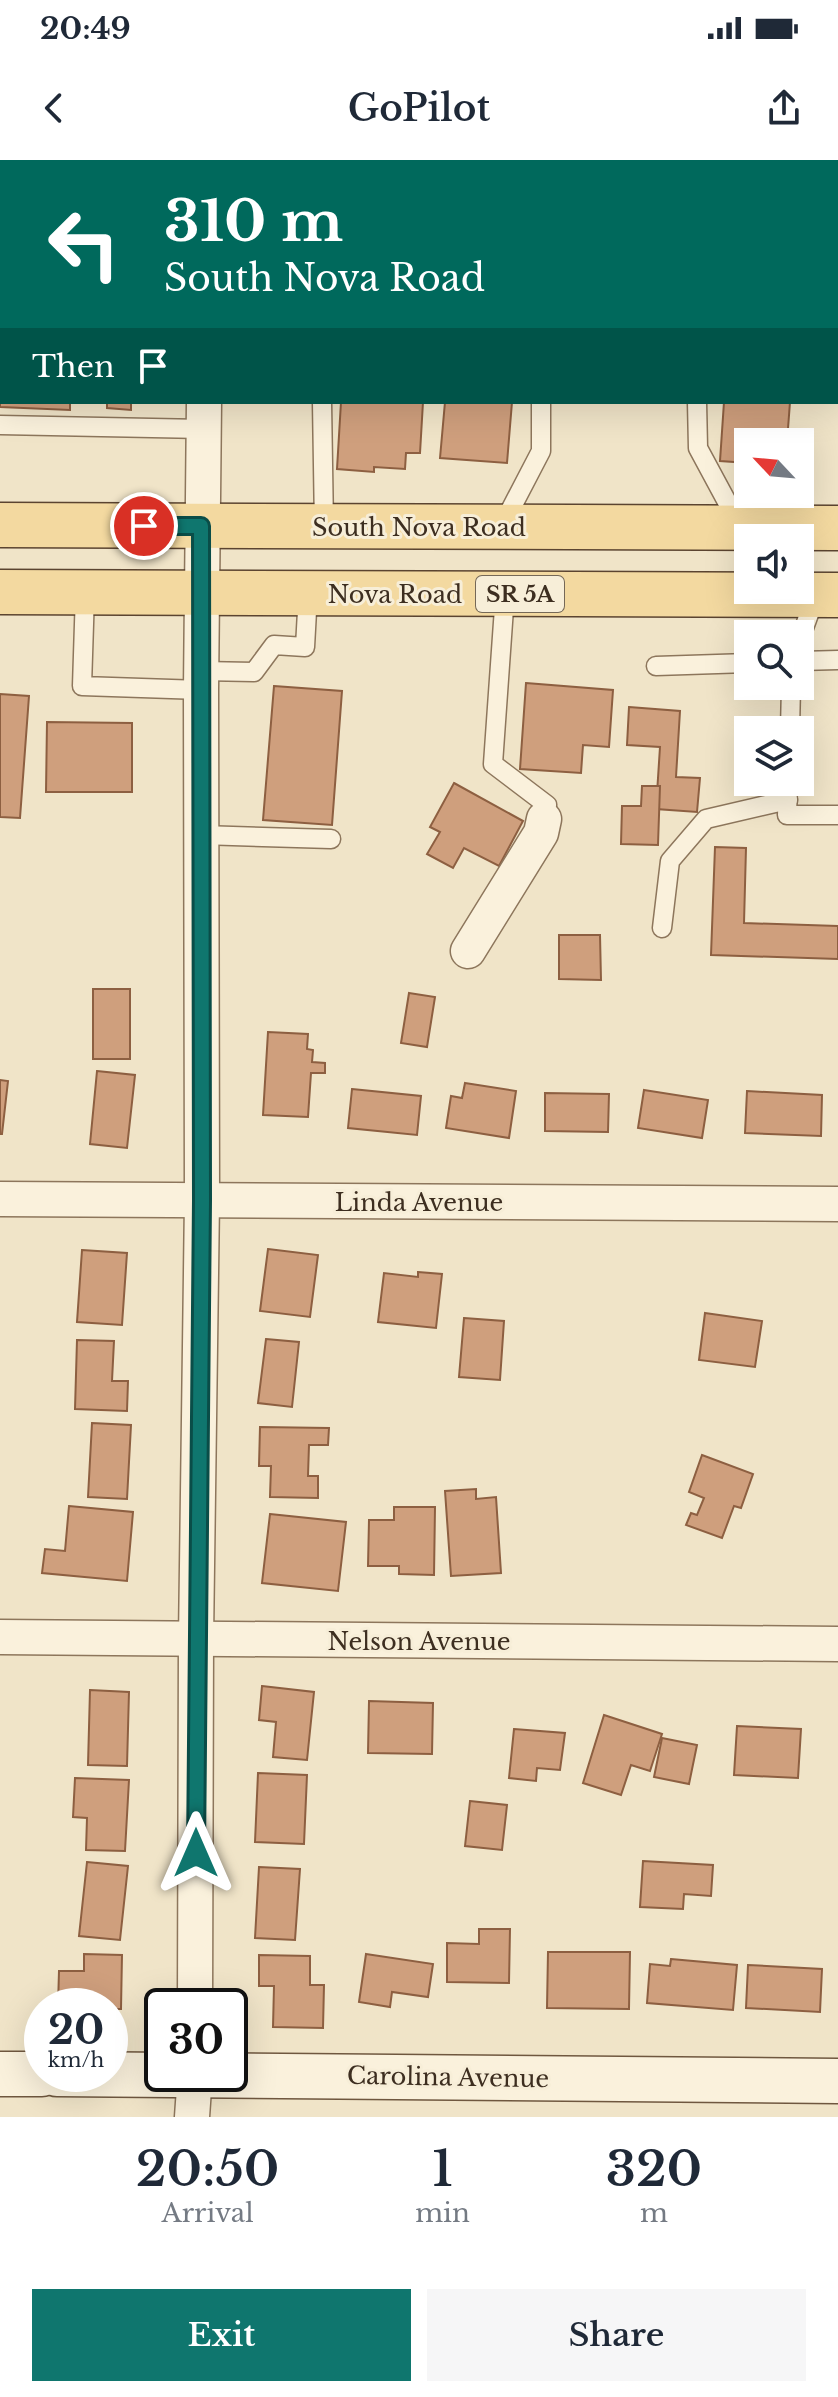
<!DOCTYPE html>
<style>
:root{--surface:#fff;--page:#f6f6f7;--text:#1f2937;--muted:#747a83;--accent:#0f766e}
body{margin:0;font-family:"Libre Baskerville",serif;background:var(--page);color:var(--text);height:100vh;display:flex;flex-direction:column;font-size:30px;white-space:nowrap}
*{box-sizing:border-box;margin:0}
p{font-size:26px;color:var(--muted)}
.icon{flex:none;width:44px;height:44px;fill:none;stroke:currentColor;stroke-width:2;stroke-linecap:round;stroke-linejoin:round}
.map{position:relative;height:1957px;overflow:hidden}
.panel{display:flex;flex-direction:column;background:var(--surface);flex:1}
.panel>*{flex:none}
.hud{position:absolute;left:0px;top:0px;width:838px;height:244px;box-shadow:0 8px 32px #0002;background:#00695c;color:#fff;overflow:hidden}
.needle{width:52px;rotate:296deg}
.controls{position:absolute;left:734px;top:268px;display:grid;gap:16px}
.controls a{display:grid;place-items:center;width:80px;height:80px;border-radius:0px;background:var(--surface);box-shadow:0 8px 32px #0002;font-size:40px}
.speed{position:absolute;left:24px;top:1828px;display:flex;gap:16px;font-size:40px;font-weight:700;text-align:center}
.speed>*{display:grid;place-content:center;width:104px;height:104px;border-radius:50%;background:var(--surface);box-shadow:0 8px 32px #0002;line-height:1}
.speed small{font-size:20px;font-weight:400}
.speed .limit{border:4px solid #111;border-radius:12px;background:#fff;color:#111}
.pin{position:absolute;display:grid;place-items:center;width:68px;height:68px;color:#fff;margin:-34px;border:4px solid #fff;border-radius:50%;box-shadow:0 2px 8px #0007}
.me{position:absolute;width:88px;margin:-44px;rotate:0deg;stroke-linejoin:round;filter:drop-shadow(0 0 6px #0008)}
.turn{display:flex;align-items:center;gap:28px;height:168px;padding:0 32px;font-size:36px}
.turn .icon{width:104px;height:104px;stroke-width:2.5}
.turn b{display:block;font-size:56px;line-height:68px}
.then{display:flex;align-items:center;height:76px;padding:0 32px;background:#0003;gap:16px;font-size:30px}
.eta{display:flex;justify-content:space-evenly;align-items:center;height:136px;text-align:center}
.eta b{font-size:48px;font-weight:600;line-height:56px}
.action{display:flex;gap:16px;margin-top:auto;padding:16px 32px}
.action a{flex:1;height:92px;border-radius:0px;background:var(--accent);color:#fff;font-size:32px;font-weight:600;line-height:92px;text-align:center}
.action a+a{background:var(--page);color:var(--text)}
.status{display:flex;justify-content:space-between;align-items:center;height:56px;padding:0 40px;background:var(--surface);direction:ltr}
.status svg{height:22px;fill:currentColor}
header{display:flex;justify-content:space-between;align-items:center;height:104px;padding:0 32px;background:var(--surface);font-size:36px;font-weight:600}
.map>svg:first-child{display:block}
.building{fill:#cf9f7d;stroke:#8d5f41;stroke-width:2}
.lines{fill:none;stroke-linecap:round;stroke-linejoin:round}
.lane-casing{stroke:#8d765c;stroke-width:21}
.street-casing{stroke:#8d765c;stroke-width:37}
.secondary-casing{stroke:#6f573f;stroke-width:47}
.primary-casing{stroke:#5b4430;stroke-width:47}
.lane{stroke:#faf1dc;stroke-width:18}
.street{stroke:#faf1dc;stroke-width:34}
.secondary{stroke:#faf1dc;stroke-width:44}
.primary{stroke:#f3d9a0;stroke-width:44}
.route-casing{stroke:#0a4d48;stroke-width:20}
.route{stroke:#0f766e;stroke-width:14}
.labels{text-anchor:middle;dominant-baseline:central;stroke-width:6;stroke-linejoin:round;paint-order:stroke}
.shield{fill:#f7eed8;stroke:#756857;stroke-width:2}
.shield-label{font-size:22px;font-weight:bold;fill:#3d2e20}
.street-label{font-size:24px;fill:#3d2e20;stroke:#f7eed8}
</style>
<div class="status"><b>20:49</b><svg viewBox="0 0 49 12"><path d="M0 12V9h3v3zM5 12V6h3v6zM10 12V3h3v9zM15 12V0h3v12zM26 1h20v11H26zM47 4h2v5h-2z"/></svg></div>
<header><svg class="icon" aria-label="back" viewBox="0 0 24 24"><path d="M15 5l-7 7 7 7"/></svg>GoPilot<svg class="icon" aria-label="share" viewBox="0 0 24 24"><path d="M12 15V3M7 8l5-5 5 5M5 13v7h14v-7"/></svg></header>
<div class="map">
<svg width="838" height="1957" viewBox="0 0 838 1957">
<rect width="100%" height="100%" fill="#f0e4c8"/>
<!-- building -->
<g class="building">
<polygon points="0,180 2,180 2,242 70,242 70,250 0,247"/>
<polygon points="107,242 131,242 131,250 107,248"/>
<polygon points="341,242 423,242 420,293 406,293 405,309 374,307 374,312 337,309"/>
<polygon points="445,242 512,242 507,303 440,298"/>
<polygon points="724,242 790,242 787,282 748,282 748,303 720,301"/>
<polygon points="526,523 613,530 609,587 583,585 581,613 520,609"/>
<polygon points="274,526 342,531 332,665 263,660"/>
<polygon points="0,534 29,536 20,658 0,657"/>
<polygon points="629,547 680,551 676,617 700,618 697,652 656,649 660,587 627,585"/>
<polygon points="47,562 132,563 132,632 46,632"/>
<polygon points="454,623 523,661 499,706 464,688 453,708 427,694 440,672 430,667"/>
<polygon points="642,626 660,626 658,685 621,684 622,646 641,646"/>
<polygon points="715,687 746,688 744,763 838,766 838,799 711,795"/>
<polygon points="559,775 600,775 601,820 559,819"/>
<rect x="93" y="829" width="37" height="70"/>
<polygon points="409,833 435,837 427,887 401,883"/>
<polygon points="268,872 308,874 307,889 313,890 312,902 325,903 325,913 311,913 308,957 263,955"/>
<polygon points="97,911 135,915 127,988 90,984"/>
<polygon points="0,920 8,921 2,974 0,974"/>
<polygon points="465,923 516,931 509,978 446,968 451,936 462,938"/>
<polygon points="352,929 421,936 417,975 348,968"/>
<polygon points="644,930 708,940 702,978 638,968"/>
<polygon points="747,931 822,935 821,976 745,973"/>
<polygon points="545,933 609,934 608,972 545,971"/>
<polygon points="268,1089 318,1095 310,1157 260,1151"/>
<polygon points="82,1090 127,1093 122,1165 77,1162"/>
<polygon points="418,1112 442,1114 436,1168 378,1162 384,1113 418,1117"/>
<polygon points="705,1153 762,1161 755,1207 699,1200"/>
<polygon points="464,1158 504,1161 500,1220 459,1217"/>
<polygon points="266,1179 299,1182 292,1247 258,1243"/>
<polygon points="77,1180 114,1181 112,1221 128,1221 127,1251 75,1249"/>
<polygon points="92,1263 131,1265 127,1339 88,1337"/>
<polygon points="260,1267 329,1268 328,1285 309,1285 308,1316 318,1316 318,1338 270,1337 271,1306 259,1306"/>
<polygon points="702,1295 753,1314 741,1348 734,1346 722,1378 686,1365 691,1353 697,1355 704,1338 689,1332"/>
<polygon points="476,1329 476,1339 496,1337 501,1413 451,1416 445,1331"/>
<polygon points="69,1346 133,1352 127,1421 42,1413 45,1389 65,1391"/>
<polygon points="394,1347 435,1347 434,1415 399,1414 399,1406 368,1406 369,1360 394,1360"/>
<polygon points="270,1354 346,1362 338,1431 262,1423"/>
<polygon points="262,1526 314,1532 307,1600 273,1597 276,1562 259,1560"/>
<polygon points="90,1530 129,1532 127,1606 88,1605"/>
<polygon points="369,1541 433,1543 432,1594 368,1593"/>
<polygon points="604,1555 662,1574 650,1611 631,1605 621,1635 583,1623"/>
<polygon points="737,1566 801,1569 798,1618 734,1615"/>
<polygon points="514,1569 565,1573 560,1610 537,1608 536,1621 509,1618"/>
<polygon points="662,1578 697,1585 689,1624 654,1617"/>
<polygon points="258,1613 307,1615 304,1684 255,1682"/>
<polygon points="75,1618 129,1620 125,1691 86,1690 87,1658 73,1657"/>
<polygon points="470,1641 507,1645 502,1690 465,1686"/>
<polygon points="643,1701 713,1705 711,1736 684,1734 683,1749 640,1747"/>
<polygon points="87,1702 128,1706 120,1780 79,1776"/>
<polygon points="259,1707 300,1709 295,1780 255,1778"/>
<polygon points="479,1769 510,1769 509,1823 447,1822 447,1783 479,1784"/>
<polygon points="548,1792 630,1792 629,1849 547,1848"/>
<polygon points="84,1794 122,1795 121,1849 110,1849 110,1846 58,1846 59,1811 84,1811"/>
<polygon points="366,1794 433,1804 428,1837 392,1832 390,1847 359,1842"/>
<polygon points="259,1795 310,1796 310,1825 324,1825 323,1868 273,1867 274,1826 259,1826"/>
<polygon points="671,1799 737,1805 733,1850 647,1843 650,1804 670,1806"/>
<polygon points="748,1805 822,1809 820,1852 746,1848"/>
</g>
<g class="lines">
<!-- lane casing -->
<g class="lane-casing">
<g id="lane">
<polyline points="0,44 2,44"/>
<polyline points="322,242 324,367"/>
<polyline points="697,242 698,288 740,366"/>
<polyline points="0,265 203,269"/>
<polyline points="502,366 541,291 541,242"/>
<polyline points="85,433 82,526 201,530"/>
<polyline points="505,434 493,604 547,645 544,659"/>
<polyline points="800,479 816,435"/>
<polyline points="800,501 838,500"/>
<polyline points="656,506 748,503"/>
<polyline points="201,511 254,512 274,485 305,487 308,433"/>
<polyline points="790,570 791,526"/>
<polyline points="788,622 787,655 838,655"/>
<polyline points="201,675 331,679"/>
<polyline points="662,768 670,701 706,659 788,640"/>
</g>
</g>
<!-- street casing -->
<g class="street-casing">
<g id="street">
<polyline points="208,2 208,0"/>
<polyline points="468,791 541,673 544,659"/>
<polyline points="0,1039 838,1044"/>
<polyline points="0,1477 838,1484"/>
<polyline points="195,1846 196,1479 202,1040 201,530 204,242"/>
<polyline points="192,1957 195,1914"/>
</g>
</g>
<!-- secondary casing -->
<g class="secondary-casing">
<g id="secondary">
<polyline points="0,1914 42,1914"/>
<polyline points="57,1914 838,1921"/>
</g>
</g>
<!-- primary casing -->
<g class="primary-casing">
<g id="primary">
<polyline points="0,365 838,368"/>
<polyline points="0,432 838,435"/>
</g>
</g>
<!-- lane -->
<use href="#lane" class="lane"/>
<!-- street -->
<use href="#street" class="street"/>
<!-- secondary -->
<use href="#secondary" class="secondary"/>
<!-- primary -->
<use href="#primary" class="primary"/>
</g>
<g class="lines">
<!-- route casing -->
<g class="route-casing">
<polyline id="route" points="144,366 201,366 202,1040 196,1693"/>
</g>
<!-- route -->
<use href="#route" class="route"/>
</g>
<g class="labels">
<!-- shield labels -->
<rect class="shield" x="476" y="416" width="88" height="36" rx="6"/>
<g class="shield-label">
<text x="520" y="434">SR 5A</text>
</g>
<!-- street labels -->
<g class="street-label">
<text x="419" y="367">South Nova Road</text>
<text x="395" y="434">Nova Road</text>
<text x="419" y="1042">Linda Avenue</text>
<text x="419" y="1481">Nelson Avenue</text>
<text transform="translate(448 1917) rotate(1)">Carolina Avenue</text>
</g>
</g>
</svg>
<div class="controls">
<a><svg class="needle" viewBox="-14 -14 28 28"><path d="M0-13l5 13h-10z" fill="#e53935"/><path d="M0 13l5-13h-10z" fill="#747a83"/></svg></a>
<a><svg class="icon" aria-label="sound" viewBox="0 0 24 24"><path d="M4 9h4l5-4v14l-5-4H4zM17 9q2 3 0 6"/></svg></a>
<a><svg class="icon" aria-label="search" viewBox="0 0 24 24"><circle cx="10" cy="10" r="6"/><path d="M15 15l6 6"/></svg></a>
<a><svg class="icon" aria-label="layers" viewBox="0 0 24 24"><path d="M12 4l9 5-9 5-9-5zM3 14l9 5 9-5"/></svg></a>
</div>
<div class="speed"><div>20<small>km/h</small></div><div class="limit">30</div></div>
<div class="pin" style="left:144px;top:366px;background:#d93025"><svg class="icon" aria-label="arrive" viewBox="0 0 24 24"><path d="M6 21V4h12l-3 4 3 4H6"/></svg></div>
<svg class="me" style="left:196px;top:1693px" viewBox="-20 -20 40 40"><path d="M0-17L14 15 0 8-14 15z" fill="#0f766e" stroke="#fff" stroke-width="4"/></svg>
<div class="hud">
<div class="turn"><svg class="icon" aria-label="left" viewBox="0 0 24 24"><path d="M17 20v-9H6M10 6l-5 5 5 5"/></svg><div><b>310 m</b>South Nova Road</div></div>
<div class="then">Then<svg class="icon" aria-label="arrive" viewBox="0 0 24 24"><path d="M6 21V4h12l-3 4 3 4H6"/></svg></div>
</div>
</div>
<section class="panel">
<div class="eta">
<div><b>20:50</b><p>Arrival</p></div>
<div><b>1</b><p>min</p></div>
<div><b>320</b><p>m</p></div>
</div>
<div class="action"><a>Exit</a><a>Share</a></div>
</section>
